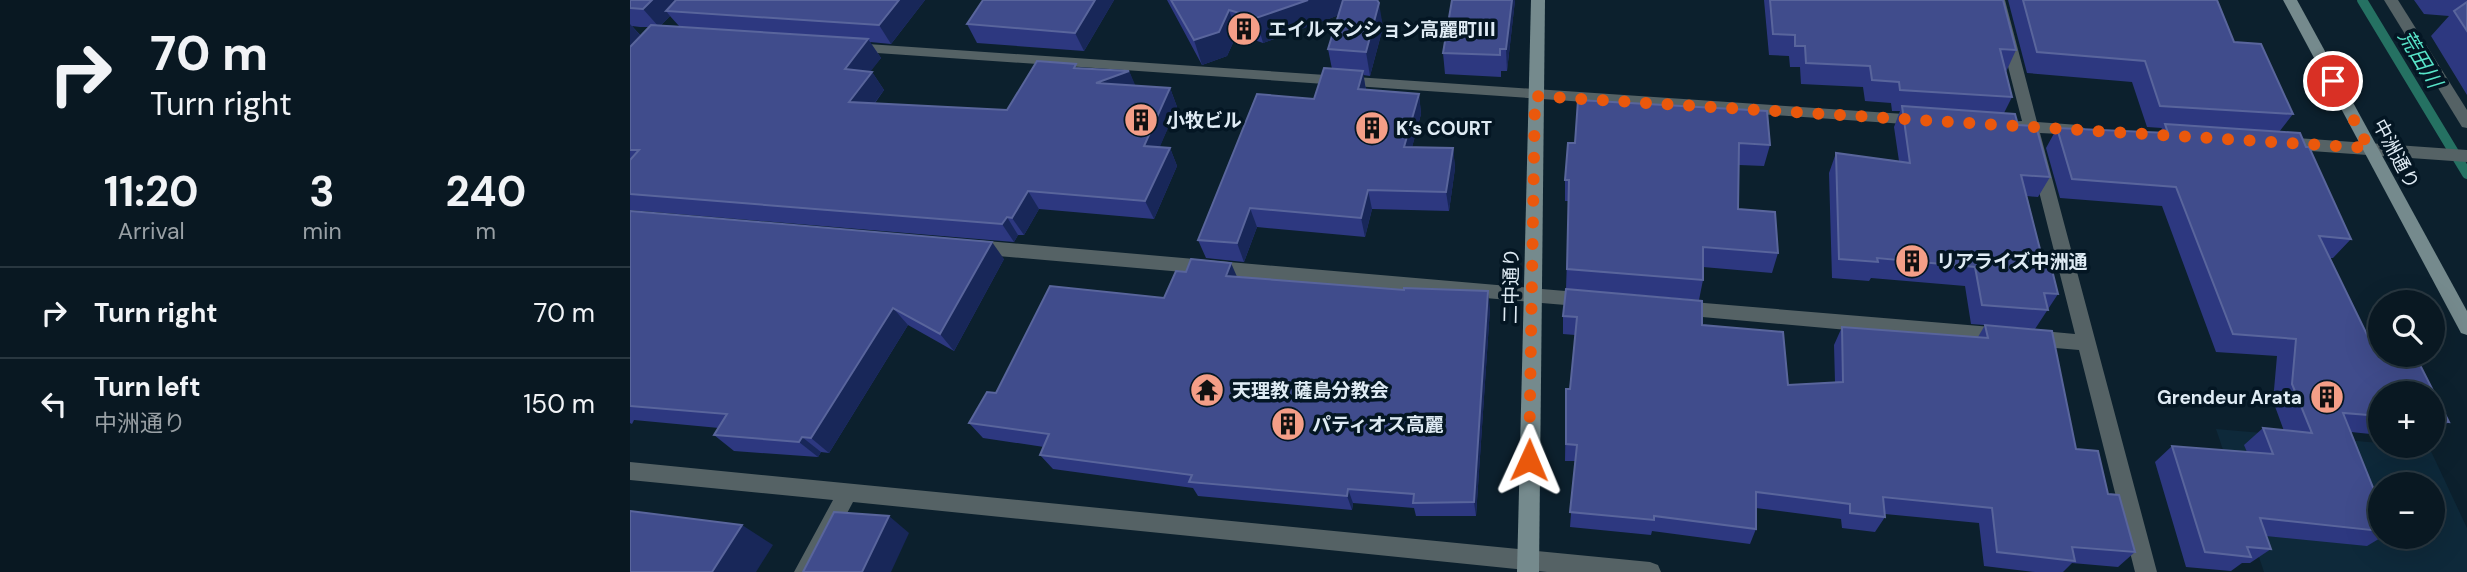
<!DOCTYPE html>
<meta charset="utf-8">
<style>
:root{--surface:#091822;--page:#12212a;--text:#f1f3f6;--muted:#99a0a5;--line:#293740}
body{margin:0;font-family:"DM Sans","Noto Sans JP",sans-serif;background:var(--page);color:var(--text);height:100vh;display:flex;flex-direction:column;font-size:26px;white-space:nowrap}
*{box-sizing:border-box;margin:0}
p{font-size:23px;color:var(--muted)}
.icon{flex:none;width:38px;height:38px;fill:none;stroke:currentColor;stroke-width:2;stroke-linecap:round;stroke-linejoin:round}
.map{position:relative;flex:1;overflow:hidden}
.panel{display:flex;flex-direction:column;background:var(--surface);width:630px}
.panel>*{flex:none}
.banner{background:#091822;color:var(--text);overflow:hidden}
.buttons{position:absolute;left:1738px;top:290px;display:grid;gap:14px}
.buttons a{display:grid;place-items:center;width:77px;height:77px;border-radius:50%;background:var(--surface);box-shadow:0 7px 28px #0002,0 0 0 2px var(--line);font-size:35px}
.pin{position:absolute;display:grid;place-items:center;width:60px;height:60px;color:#fff;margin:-30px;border:4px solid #fff;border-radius:50%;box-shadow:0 2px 7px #0007}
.me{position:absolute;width:77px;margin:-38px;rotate:1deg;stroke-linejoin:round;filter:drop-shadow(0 0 5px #0008)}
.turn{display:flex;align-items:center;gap:24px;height:147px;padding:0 35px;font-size:32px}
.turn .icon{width:91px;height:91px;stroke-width:2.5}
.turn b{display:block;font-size:49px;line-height:60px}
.eta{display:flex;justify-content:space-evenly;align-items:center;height:119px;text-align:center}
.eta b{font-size:42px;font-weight:700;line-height:49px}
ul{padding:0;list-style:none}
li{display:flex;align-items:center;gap:21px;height:91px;padding:0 35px;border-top:2px solid var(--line)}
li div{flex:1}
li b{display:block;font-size:26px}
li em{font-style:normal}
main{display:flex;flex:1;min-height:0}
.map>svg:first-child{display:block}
.built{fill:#0e293a;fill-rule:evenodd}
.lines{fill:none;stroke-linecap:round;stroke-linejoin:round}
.stream{stroke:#257162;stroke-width:10}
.street{fill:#556265;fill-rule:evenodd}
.secondary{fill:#758a8d;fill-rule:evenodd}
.wall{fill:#2d3880;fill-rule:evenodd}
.shaded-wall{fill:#182759}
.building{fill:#404c8c;stroke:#59659c;stroke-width:2}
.route{stroke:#ea580c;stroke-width:12;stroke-dasharray:0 21.6}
.labels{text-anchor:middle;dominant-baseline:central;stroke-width:7;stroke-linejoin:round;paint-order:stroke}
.poi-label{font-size:19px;font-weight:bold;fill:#dfebf4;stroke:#041623;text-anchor:start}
.street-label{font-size:19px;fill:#dfebf4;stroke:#041623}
.water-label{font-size:21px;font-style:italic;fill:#58e5c9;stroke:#041623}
</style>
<main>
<section class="panel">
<div class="banner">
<div class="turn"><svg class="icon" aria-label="right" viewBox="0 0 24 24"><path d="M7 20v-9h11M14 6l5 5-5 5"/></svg><div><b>70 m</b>Turn right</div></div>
</div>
<div class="eta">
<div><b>11:20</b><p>Arrival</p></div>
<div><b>3</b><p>min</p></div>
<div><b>240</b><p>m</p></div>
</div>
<ul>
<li><svg class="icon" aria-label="right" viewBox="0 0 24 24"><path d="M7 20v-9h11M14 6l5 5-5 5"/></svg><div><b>Turn right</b></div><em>70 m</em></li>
<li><svg class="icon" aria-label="left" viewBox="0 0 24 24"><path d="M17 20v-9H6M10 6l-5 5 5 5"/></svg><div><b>Turn left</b><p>中洲通り</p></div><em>150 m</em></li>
</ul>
</section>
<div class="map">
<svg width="1837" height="572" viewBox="0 0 1837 572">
<rect width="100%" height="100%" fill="#0c202d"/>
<!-- built -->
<path class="built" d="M1586 429 1750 443V446L1799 447 1837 528V572H1634ZM1750 485H1802V537H1750Z"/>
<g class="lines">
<!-- stream -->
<polyline class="stream" points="1732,0 1837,174"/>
<!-- street -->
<g class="street">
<polygon points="1361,0 1375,0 1407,122 1449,125 1457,130 1449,135 1410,133 1527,572 1505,572 1449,350 1402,346 1396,343 1393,338 1396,333 1402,330 1445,334 1394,132 1378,130 1375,126 1378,122 1392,121"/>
<polygon points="1754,0 1768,0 1837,110 1837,128 1832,127"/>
<polygon points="223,43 1289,115 1297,120 1289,125 218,51 216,48 218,45"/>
<polygon points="1652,137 1837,150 1837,162 1652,149 1644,143"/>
<polygon points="345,240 959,293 965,295 968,300 965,305 959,307 345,254 339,252 337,247 339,242"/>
<polygon points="1050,301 1374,328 1380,331 1383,336 1380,341 1374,344 1050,315 1044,313 1041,308 1044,303"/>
<polygon points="0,462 1020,562 1028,565 1031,572 917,572 223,502 186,572 164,572 203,500 0,480"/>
</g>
<!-- secondary -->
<g class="secondary">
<polygon points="901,0 915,0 909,572 887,572"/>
<polygon points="1653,0 1667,0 1837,311 1837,335 1831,333"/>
</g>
</g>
<!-- wall -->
<g class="wall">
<path d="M0 0H295L261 44 240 42 251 58 240 71 242 72 254 90 245 103 377 110 447 68 499 71 505 86 540 88 547 107 529 148H540L547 166 524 219 409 209 394 235H388L384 242 0 210ZM40 16 49 26 31 25ZM2 26 10 27H19L11 36Z"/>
<polygon points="353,0 484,0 454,51 347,43 337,24"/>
<polygon points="537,0 749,0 747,1 753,27 740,76 733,75 736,90 789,94 791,114 782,147 823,148 825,168 819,211 742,209 735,237 627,227 614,262 576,258 568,240 684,99 702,69 698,49 709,15 633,43 607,34 597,56 572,65"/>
<polygon points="885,0 877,71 871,71 871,77 815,74 813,53"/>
<polygon points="1134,0 1373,0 1386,50 1376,72 1382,97 1374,113 1388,125 1420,177 1408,197 1397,196 1412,257 1428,294 1405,329 1341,324 1335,286 1241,278 1239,281 1202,278 1199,173 1206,153 1269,161 1264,127 1270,111 1262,111 1261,103 1235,101 1233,87 1171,84 1170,67 1160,67 1159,56 1139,55"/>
<polygon points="1378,0 1587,0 1604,42 1631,44 1663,114 1649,132 1670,133 1676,147 1679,147 1721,239 1703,258 1700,258 1743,347 1750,347 1750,355 1785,355 1819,422 1802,433 1802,394 1750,394 1750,435 1721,432 1750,505 1750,537 1752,537 1737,546 1636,536 1641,549 1620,563 1612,563 1601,571 1556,567 1525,462 1542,446 1617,452 1614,445 1633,428 1654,431 1643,401 1647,356 1586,352 1532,206 1430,198 1416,148 1427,128 1530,133 1532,128 1517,127 1502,82 1397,73"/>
<polygon points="1784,0 1837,0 1837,95 1801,36 1819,16 1794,14"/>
<polygon points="948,100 1140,145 1134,166 1109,165 1108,209 1148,253 1142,273 1073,267 1073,280 1069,300 936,289 939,201 935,201 935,180 945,143"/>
<polygon points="0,211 374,259 324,351 278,325 199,453 191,452 188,457 104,451 84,435 89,428 4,420 2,424 0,423"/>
<polygon points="607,276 860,308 846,516 786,516 784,508 723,503 722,510 568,496 563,488 423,469 410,455 414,447 353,438 339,423 366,393 534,298"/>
<polygon points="933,316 1072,325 1158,385 1205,382 1204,345 1212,327 1348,337 1355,325 1446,449 1478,494 1505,552 1488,567 1442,563 1433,572 1405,572 1354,566 1349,523 1255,514 1255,517 1245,532 1212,528 1211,519 1126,508 1126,529 1120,544 1022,531 1021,535 940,527 945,461 935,461 936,389 940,389 945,335 933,334"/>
</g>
<!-- shaded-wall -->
<g class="shaded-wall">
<polygon points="22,0 57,0 36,11 40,16 29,27 13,9"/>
<polygon points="269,0 295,0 261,44 249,25"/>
<polygon points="465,0 484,0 454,51 445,33"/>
<polygon points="678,0 721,0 723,10 633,43 626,18"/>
<polygon points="882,0 885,0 877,71 876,49"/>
<polygon points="749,3 753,27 740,76 736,52"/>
<polygon points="599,10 607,34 597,56 572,65 564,40"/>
<polygon points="0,24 16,42 0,58"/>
<polygon points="238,39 251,58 228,88 215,69"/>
<polygon points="499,71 507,89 466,83"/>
<polygon points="733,71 736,91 728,89"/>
<polygon points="242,72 254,90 232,120 219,102"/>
<polygon points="540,88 547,107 522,165 514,146"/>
<polygon points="789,94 791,114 777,166 774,147"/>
<polygon points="540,148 547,166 524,219 515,201"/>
<polygon points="823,148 825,168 819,211 816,192"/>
<polygon points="738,190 742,209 735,237 731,218"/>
<polygon points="398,191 409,209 394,235 382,218"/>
<polygon points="620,208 627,227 614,262 607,243"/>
<polygon points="377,217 388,235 384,242 372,224"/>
<polygon points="362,242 374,259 324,351 310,334"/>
<polygon points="601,263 608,279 596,276"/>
<polygon points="858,291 860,308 846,516 844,502"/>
<polygon points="263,308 278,325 199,453 181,438"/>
<polygon points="172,437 191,452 188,457 169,442"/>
<polygon points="718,489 723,503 722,510 717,496"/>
<polygon points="259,516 279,533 261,572 232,572"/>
<polygon points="112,525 143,545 126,572 82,572"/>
</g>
<!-- building -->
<g class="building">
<polygon points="0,0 22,0 13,9 0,8"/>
<polygon points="46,0 269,0 249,25 36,11"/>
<polygon points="353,0 465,0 445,33 337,24"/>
<polygon points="541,0 678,0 626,18 599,10 589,32 564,40"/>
<polygon points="713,0 747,0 749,3 736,52 698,49"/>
<polygon points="822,0 882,0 876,49 870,49 870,55 813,53"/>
<polygon points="1140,0 1373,0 1386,50 1370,49 1382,97 1270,90 1269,82 1242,80 1240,66 1176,63 1175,46 1165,46 1165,35 1143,34"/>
<polygon points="1393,0 1587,0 1604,42 1631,44 1663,114 1530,106 1515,61 1407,52"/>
<polygon points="1837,2 1837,31 1824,11"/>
<polygon points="21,25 238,39 215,69 242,72 219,102 377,110 407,61 446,64 444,68 499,71 466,83 540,88 514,146 540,148 515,201 398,191 382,218 377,217 372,224 0,194 0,160 9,150 0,150 0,47"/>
<polygon points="694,68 733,71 728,89 789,94 774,147 823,148 816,192 738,190 731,218 620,208 607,243 568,240 627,94 684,99"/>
<polygon points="948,100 1137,111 1140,145 1109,143 1108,209 1145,212 1148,253 1073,247 1073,280 937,269 939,180 935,180 938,143 945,143"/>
<polygon points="1272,106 1385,114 1388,125 1406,126 1420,177 1391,175 1412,257 1419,258 1428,294 1414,293 1418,310 1352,305 1345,267 1247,258 1248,262 1209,259 1206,153 1280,163"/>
<polygon points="1535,124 1670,133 1676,147 1679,147 1721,239 1689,236 1743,347 1750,347 1750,355 1785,355 1819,422 1802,420 1802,394 1750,394 1750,416 1713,413 1750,505 1750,531 1630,518 1641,549 1617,547 1621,557 1575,552 1542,446 1643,454 1633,428 1682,433 1662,384 1666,339 1603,334 1546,187 1442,179 1427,128 1538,133"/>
<polygon points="0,211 362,242 310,334 263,308 181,438 172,437 169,442 84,435 97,414 0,406"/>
<polygon points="561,259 601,263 596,276 774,290 774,288 858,291 844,502 783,503 784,494 718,489 717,496 559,482 562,475 410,455 419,434 339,423 357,392 366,393 420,286 534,298 546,271 556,272"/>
<polygon points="936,289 1072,301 1072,325 1153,332 1158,385 1213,382 1212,327 1358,338 1355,325 1422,331 1446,449 1468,451 1478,494 1489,495 1505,552 1442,547 1445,561 1367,552 1362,508 1253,497 1255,517 1220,513 1220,504 1126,492 1126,529 1024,516 1024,520 940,512 947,445 936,444 936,389 940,389 947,317 933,316"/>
<polygon points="0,511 112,525 82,572 0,572"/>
<polygon points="204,512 259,516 232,572 173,572"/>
</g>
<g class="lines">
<!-- route -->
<polyline class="route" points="899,460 905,96 1739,148 1703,81"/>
</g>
<!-- icons -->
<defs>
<g id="building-disc" transform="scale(1.75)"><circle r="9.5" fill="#f49e87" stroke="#041623"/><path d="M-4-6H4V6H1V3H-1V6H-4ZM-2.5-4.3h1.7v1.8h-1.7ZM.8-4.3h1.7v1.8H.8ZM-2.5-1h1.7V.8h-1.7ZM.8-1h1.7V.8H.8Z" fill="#111"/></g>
<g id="temple-disc" transform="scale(1.75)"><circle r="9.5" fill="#f49e87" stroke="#041623"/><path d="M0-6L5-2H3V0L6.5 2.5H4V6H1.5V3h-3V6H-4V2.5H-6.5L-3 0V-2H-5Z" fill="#111"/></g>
</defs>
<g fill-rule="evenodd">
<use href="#building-disc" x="614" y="29"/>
<use href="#building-disc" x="511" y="120"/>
<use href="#building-disc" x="742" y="128"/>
<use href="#building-disc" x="1282" y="261"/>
<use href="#temple-disc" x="577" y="390"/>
<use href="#building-disc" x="1697" y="397"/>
<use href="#building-disc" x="658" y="424"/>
</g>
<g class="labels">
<!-- poi labels -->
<g class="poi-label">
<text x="638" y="29">エイルマンション高麗町Ⅲ</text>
<text x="536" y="120">小牧ビル</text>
<text x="766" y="128">K’s COURT</text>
<text x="1306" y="261">リアライズ中洲通</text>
<text x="602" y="390">天理教 薩島分教会</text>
<text x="1672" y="397" text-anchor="end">Grendeur Arata</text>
<text x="682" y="424">パティオス高麗</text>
</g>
<!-- street labels -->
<g class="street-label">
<text transform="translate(1766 154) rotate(62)">中洲通り</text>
<text transform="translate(881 286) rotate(-89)">二中通り</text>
</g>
<!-- water labels -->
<g class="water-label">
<text transform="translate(1790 59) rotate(59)">荒田川</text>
</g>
</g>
</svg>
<div class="buttons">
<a><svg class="icon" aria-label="search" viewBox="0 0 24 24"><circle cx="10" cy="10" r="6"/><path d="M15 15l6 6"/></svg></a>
<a>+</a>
<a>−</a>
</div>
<div class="pin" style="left:1703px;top:81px;background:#d93025"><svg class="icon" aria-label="arrive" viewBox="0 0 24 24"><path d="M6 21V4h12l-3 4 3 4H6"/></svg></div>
<svg class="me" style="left:899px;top:460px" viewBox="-20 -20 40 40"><path d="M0-17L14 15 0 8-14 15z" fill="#ea580c" stroke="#fff" stroke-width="4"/></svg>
</div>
</main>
